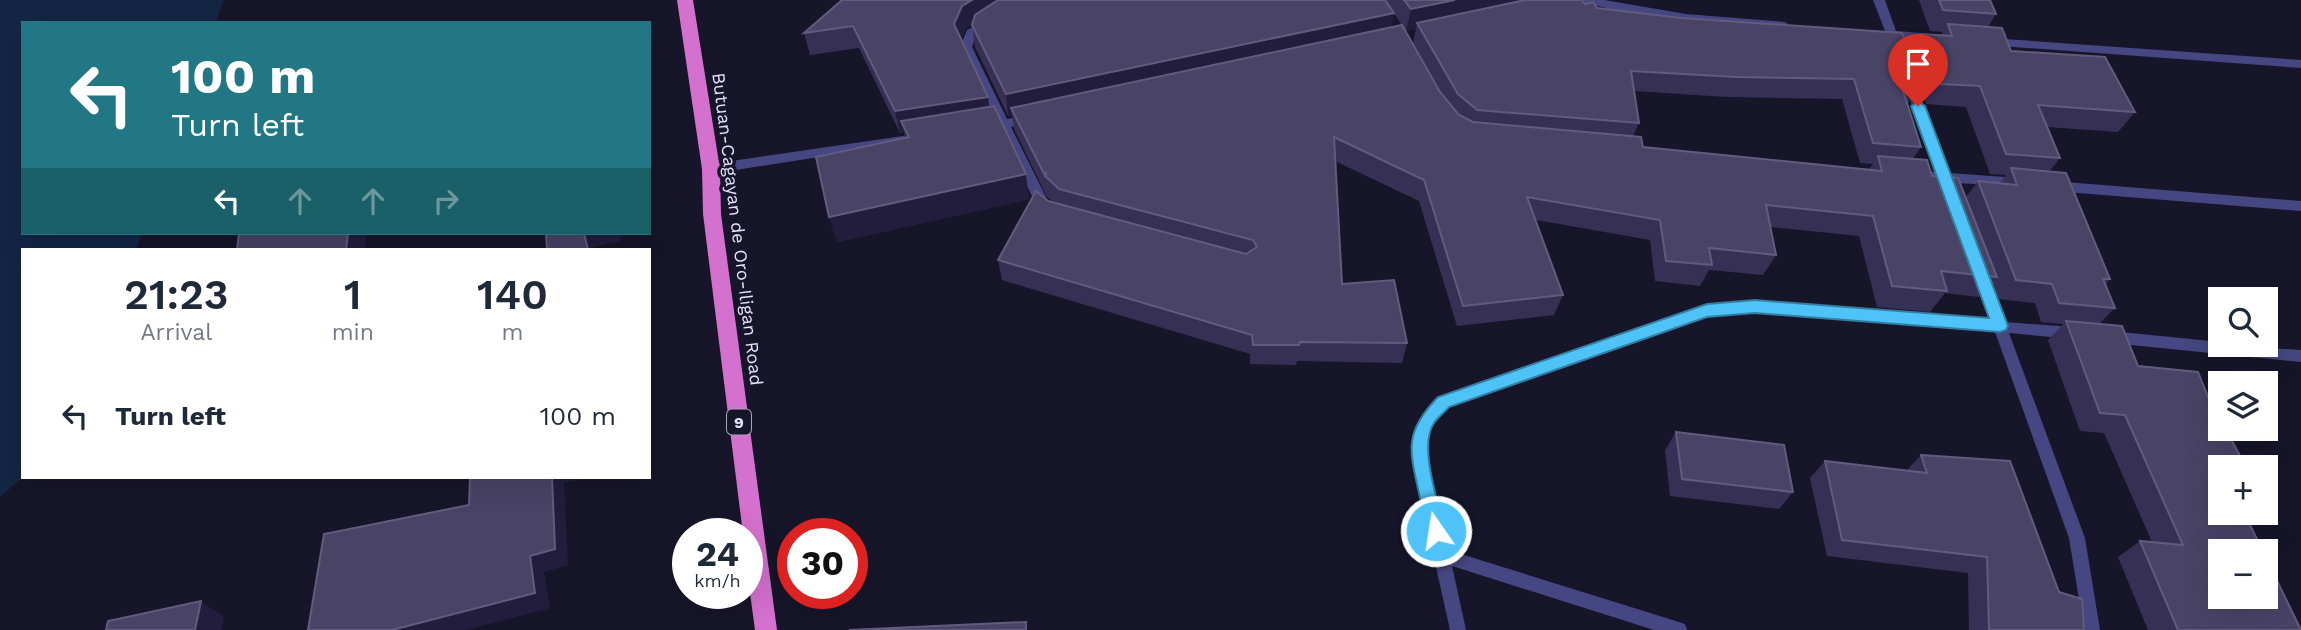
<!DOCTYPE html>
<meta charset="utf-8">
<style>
:root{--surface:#fff;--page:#f2f2f3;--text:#1f2937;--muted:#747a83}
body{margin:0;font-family:"Work Sans",sans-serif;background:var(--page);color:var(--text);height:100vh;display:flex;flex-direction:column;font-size:26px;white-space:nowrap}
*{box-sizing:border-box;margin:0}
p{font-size:23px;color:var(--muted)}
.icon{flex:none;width:38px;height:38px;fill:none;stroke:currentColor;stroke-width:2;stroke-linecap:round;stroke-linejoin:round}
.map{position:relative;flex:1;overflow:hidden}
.side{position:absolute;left:21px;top:248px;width:630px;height:231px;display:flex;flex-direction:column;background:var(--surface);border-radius:0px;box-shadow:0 7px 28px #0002}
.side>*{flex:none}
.banner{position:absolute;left:21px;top:21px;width:630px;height:214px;border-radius:0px;box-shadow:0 7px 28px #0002;background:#227784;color:#fff;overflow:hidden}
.controls{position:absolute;left:2208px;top:287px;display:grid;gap:14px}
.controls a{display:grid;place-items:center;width:70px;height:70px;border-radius:0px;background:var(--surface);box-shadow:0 7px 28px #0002;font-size:35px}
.speed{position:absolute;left:672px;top:518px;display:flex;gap:14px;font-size:35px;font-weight:700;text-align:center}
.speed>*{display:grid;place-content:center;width:91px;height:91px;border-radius:50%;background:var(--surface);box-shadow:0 7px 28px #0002;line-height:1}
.speed small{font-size:18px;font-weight:400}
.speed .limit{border:10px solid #d22;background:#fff;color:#111}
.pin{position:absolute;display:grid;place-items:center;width:60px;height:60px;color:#fff;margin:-72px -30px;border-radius:50% 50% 50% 0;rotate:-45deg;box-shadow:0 0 7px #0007}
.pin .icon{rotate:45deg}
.me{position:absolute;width:77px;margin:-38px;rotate:347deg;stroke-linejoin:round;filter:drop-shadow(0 0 5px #0008)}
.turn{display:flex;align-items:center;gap:24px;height:147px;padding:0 35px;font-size:32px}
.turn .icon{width:91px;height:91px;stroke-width:2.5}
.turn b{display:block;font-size:49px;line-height:60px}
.lanes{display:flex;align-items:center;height:66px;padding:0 35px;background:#0003;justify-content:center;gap:35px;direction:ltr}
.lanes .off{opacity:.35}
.eta{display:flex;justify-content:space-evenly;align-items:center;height:119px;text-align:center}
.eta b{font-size:42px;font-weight:600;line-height:49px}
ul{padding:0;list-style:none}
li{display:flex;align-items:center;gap:21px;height:98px;padding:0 35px}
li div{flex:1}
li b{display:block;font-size:26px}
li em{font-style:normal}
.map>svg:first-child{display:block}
.water{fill:#132644}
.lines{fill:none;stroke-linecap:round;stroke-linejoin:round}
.minor{fill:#464682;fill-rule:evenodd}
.trunk{fill:#d470cd;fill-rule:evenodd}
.wall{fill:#363055;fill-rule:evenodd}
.shaded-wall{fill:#221d3c}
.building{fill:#494366;stroke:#615c7e;stroke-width:2}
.route{fill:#4fc3f7;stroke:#337fa1;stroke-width:2}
.labels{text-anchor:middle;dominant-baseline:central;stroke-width:7;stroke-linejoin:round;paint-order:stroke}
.shield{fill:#171529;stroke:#a6a4bc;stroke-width:2}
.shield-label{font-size:16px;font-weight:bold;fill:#e3e1fb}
.street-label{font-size:18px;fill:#e3e1fb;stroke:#171529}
</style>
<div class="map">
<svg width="2301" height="630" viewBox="0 0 2301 630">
<rect width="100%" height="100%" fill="#171529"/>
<!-- water -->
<polygon class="water" points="0,0 224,0 215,23 23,23 23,233 142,233 136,250 23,250 23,477 0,497"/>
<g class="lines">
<!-- minor -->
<g class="minor">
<path d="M1583 0H1604L1686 14 1785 22 1791 26 1785 30C1718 24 1651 20 1585 3Z"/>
<polygon points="1873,0 1885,0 1896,31 1935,34 1941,38 1935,42 1899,39 1899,46 1891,46 1887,38 1880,34 1885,31"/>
<polygon points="989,18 995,22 976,35 972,47 1007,119 1031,115 1037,119 1035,122 1011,127 1051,207 1044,212 1037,207 1000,129 985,131 979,127 981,124 996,121 960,47 967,30"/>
<polygon points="1990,38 2301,60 2301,68 1986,45 1984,42"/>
<polygon points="1908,74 1914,78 1949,173 2019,178 2025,183 2024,186 1953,183 1952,187 1942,187 1940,181 1912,178 1911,175 1917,170 1936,172 1902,78"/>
<polygon points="903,136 907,137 909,140 907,143 711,174 705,169 711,164"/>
<polygon points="2053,181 2301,201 2301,211 2053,191 2047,186"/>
<path d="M1980 267 1987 272 2005 322 2073 327 2078 329 2080 333 2078 337 2073 339 2009 333 2085 538 2100 630H2084L2069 538 1995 332 1754 312 1707 317 1449 406C1443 413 1436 419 1432 427 1419 453 1442 521 1448 550L1679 622 1685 624 1687 630H1654L1452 566 1466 630H1450L1412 459 1417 428 1426 411 1439 398 1707 305 1754 300 1991 320 1973 272Z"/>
<polygon points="2111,331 2221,342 2221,345 2301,350 2301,362 2111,343 2106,341 2104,337 2106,333"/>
</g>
<!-- trunk -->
<polygon class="trunk" points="677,0 693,0 720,169 721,214 777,630 755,630 747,571 747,534 743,534 703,214 702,169"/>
</g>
<!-- wall -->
<g class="wall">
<path d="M842 0H1582L1585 4 1597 8 1909 52 1920 34 1940 36 1943 32 1930 31 1919 0H1990L1996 14 1988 27 2011 51 2135 112 2118 132 2047 127 2060 158 2049 172 2110 279 2105 285 2115 308 2099 324 2138 366 2221 513H2263L2249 522 2301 630H2148L2118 557 2140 541 2152 542 2104 433 2080 431 2048 340 2063 324 2041 322 2035 303 1999 299 1992 282 1979 297 1945 293 1930 312 1877 307 1859 236 1770 227 1776 255 1763 275 1709 270 1700 286 1655 281 1650 240 1536 220 1563 295 1554 315 1457 326 1419 201 1335 161 1342 284 1407 343 1402 363 1297 361 1296 365 1250 364V354L1002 280 998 260 1048 201 1053 202 1047 197 1014 129 1012 115 1008 116 975 47 972 24 966 28 961 39 988 97 989 107 1029 199 837 242 829 217 905 138 904 132 900 133 859 48 810 55 804 33ZM1394 14 1406 31 1416 29 1413 43 1442 94 1391 28ZM1919 85 1926 104 1966 107 1990 174 2006 175 2000 183 1978 181 1966 197 1932 176 1913 159 1921 147 1907 103H1908ZM1634 91 1726 97 1842 99 1860 163 1873 164 1869 169 1643 147 1633 136 1639 123Z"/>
<polygon points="1676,432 1793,492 1779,509 1670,496 1665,450"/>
<polygon points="1921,455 2059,592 2084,630 1969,630 1968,573 1827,556 1810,478 1825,461 1906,471"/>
</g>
<!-- shaded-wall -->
<g class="shaded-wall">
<polygon points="972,0 1013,0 966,28 958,46 954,24 962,6"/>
<polygon points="1455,0 1554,0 1417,23 1416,29 1406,31 1411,9"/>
<polygon points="1394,13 1390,35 1011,108 1012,115 1008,116 1006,94"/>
<polygon points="988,97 991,119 901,121 904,132 900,133 895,111"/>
<polygon points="1026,174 1029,199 837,242 829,217"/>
<polygon points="348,233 367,233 365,250 346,250"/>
<polygon points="584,233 620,233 621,241 593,247 594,250 588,250"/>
<polygon points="552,478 588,478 564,483 568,565 544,572 550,608 466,630 392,630"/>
<polygon points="201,601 224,617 221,630 195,630"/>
</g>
<!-- building -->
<g class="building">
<polygon points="842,0 972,0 962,6 954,24 988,97 895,111 853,26 804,33"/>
<polygon points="998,0 1385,0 1394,13 1006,94 972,25 975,15"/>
<polygon points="1404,0 1455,0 1411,9"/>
<polygon points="1525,0 1582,0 1585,4 1593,2 1597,8 1681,18 1902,33 1921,83 1900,81 1921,147 1873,143 1854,79 1736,77 1631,71 1639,123 1477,110 1458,94 1417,23"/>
<polygon points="1939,0 1990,0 1996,14 1943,10"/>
<polygon points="1948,24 2002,28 2011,51 2105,57 2135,112 2038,105 2060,158 2006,154 1980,86 1940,84 1920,34 1952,36"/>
<polygon points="1402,25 1440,92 1459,115 1473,122 1641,137 1643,147 1882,171 1878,156 1927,160 1932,176 1958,178 1997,277 1941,271 1947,291 1892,286 1873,216 1766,205 1776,255 1709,248 1712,265 1666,261 1660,220 1527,197 1563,295 1463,306 1424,180 1334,137 1342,284 1394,280 1407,343 1300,342 1299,345 1253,345 1252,335 998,260 1036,191 1048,201 1246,254 1257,247 1253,240 1059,189 1045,176 1046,173 1044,174 1011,108"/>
<polygon points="994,106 1026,174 829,217 816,157 909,137 901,121"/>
<polygon points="2011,168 2066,173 2110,279 2103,279 2115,308 2059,303 2052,284 2016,280 1978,181 2017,185"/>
<polygon points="239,233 348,233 346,250 237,250"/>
<polygon points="546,233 584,233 588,250 547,250"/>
<polygon points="2066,321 2122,326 2138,366 2198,372 2221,429 2225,437 2230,437 2246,467 2221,467 2221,513 2244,513 2263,551 2221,551 2221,597 2266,597 2266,558 2301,630 2178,630 2140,541 2183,545 2125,415 2100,413"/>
<polygon points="1676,432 1784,445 1793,492 1682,479"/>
<polygon points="1921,455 2010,461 2059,592 2082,599 2084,630 1989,630 1987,557 1842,540 1825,461 1927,473"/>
<polygon points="470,478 552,478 555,549 530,556 535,593 392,630 308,630 324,534 469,505"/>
<polygon points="201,601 195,630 106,630 108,621"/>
<polygon points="1026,622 1026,630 849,630"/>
</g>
<!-- route -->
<path class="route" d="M1918 101 1925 106 2008 326 2006 330 2000 332 1755 313 1707 317 1449 407C1445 412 1438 417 1434 423 1418 446 1439 504 1445 531L1443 537 1436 539 1430 537C1424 523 1422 508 1419 493 1409 449 1404 432 1438 397L1707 304 1755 300 1989 318 1911 106Z"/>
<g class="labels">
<!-- shield labels -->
<rect class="shield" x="727" y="409.5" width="24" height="25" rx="5"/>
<g class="shield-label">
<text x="739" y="422">9</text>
</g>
<!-- street labels -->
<g class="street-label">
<text transform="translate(738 229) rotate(83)">Butuan-Cagayan de Oro-Iligan Road</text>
</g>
</g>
</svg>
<div class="controls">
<a><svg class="icon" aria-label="search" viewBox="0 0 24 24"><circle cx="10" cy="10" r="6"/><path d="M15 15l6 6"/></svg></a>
<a><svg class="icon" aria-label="layers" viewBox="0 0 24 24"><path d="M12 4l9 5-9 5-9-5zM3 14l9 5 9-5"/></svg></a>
<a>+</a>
<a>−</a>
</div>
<div class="speed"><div>24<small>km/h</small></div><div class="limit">30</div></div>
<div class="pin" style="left:1918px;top:106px;background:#d93025"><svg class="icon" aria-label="arrive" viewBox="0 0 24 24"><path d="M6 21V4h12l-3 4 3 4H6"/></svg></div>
<svg class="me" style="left:1436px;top:531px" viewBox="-20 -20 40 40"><circle r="17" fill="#4fc3f7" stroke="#fff" stroke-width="3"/><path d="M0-11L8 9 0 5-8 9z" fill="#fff"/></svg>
<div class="banner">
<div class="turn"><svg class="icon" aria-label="left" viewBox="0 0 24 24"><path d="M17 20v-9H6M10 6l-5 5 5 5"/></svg><div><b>100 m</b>Turn left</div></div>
<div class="lanes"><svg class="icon" aria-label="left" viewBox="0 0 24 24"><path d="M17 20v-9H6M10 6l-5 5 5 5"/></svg><svg class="icon off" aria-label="ahead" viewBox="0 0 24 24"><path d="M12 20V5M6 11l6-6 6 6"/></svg><svg class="icon off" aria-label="ahead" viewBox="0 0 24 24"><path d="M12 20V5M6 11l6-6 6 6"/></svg><svg class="icon off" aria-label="right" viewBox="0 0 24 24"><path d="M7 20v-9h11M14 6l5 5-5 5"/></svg></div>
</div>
<section class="side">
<div class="eta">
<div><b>21:23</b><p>Arrival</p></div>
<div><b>1</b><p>min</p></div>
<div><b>140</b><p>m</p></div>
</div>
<ul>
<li><svg class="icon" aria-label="left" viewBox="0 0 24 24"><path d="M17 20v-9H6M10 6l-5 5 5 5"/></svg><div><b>Turn left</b></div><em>100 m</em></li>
</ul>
</section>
</div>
